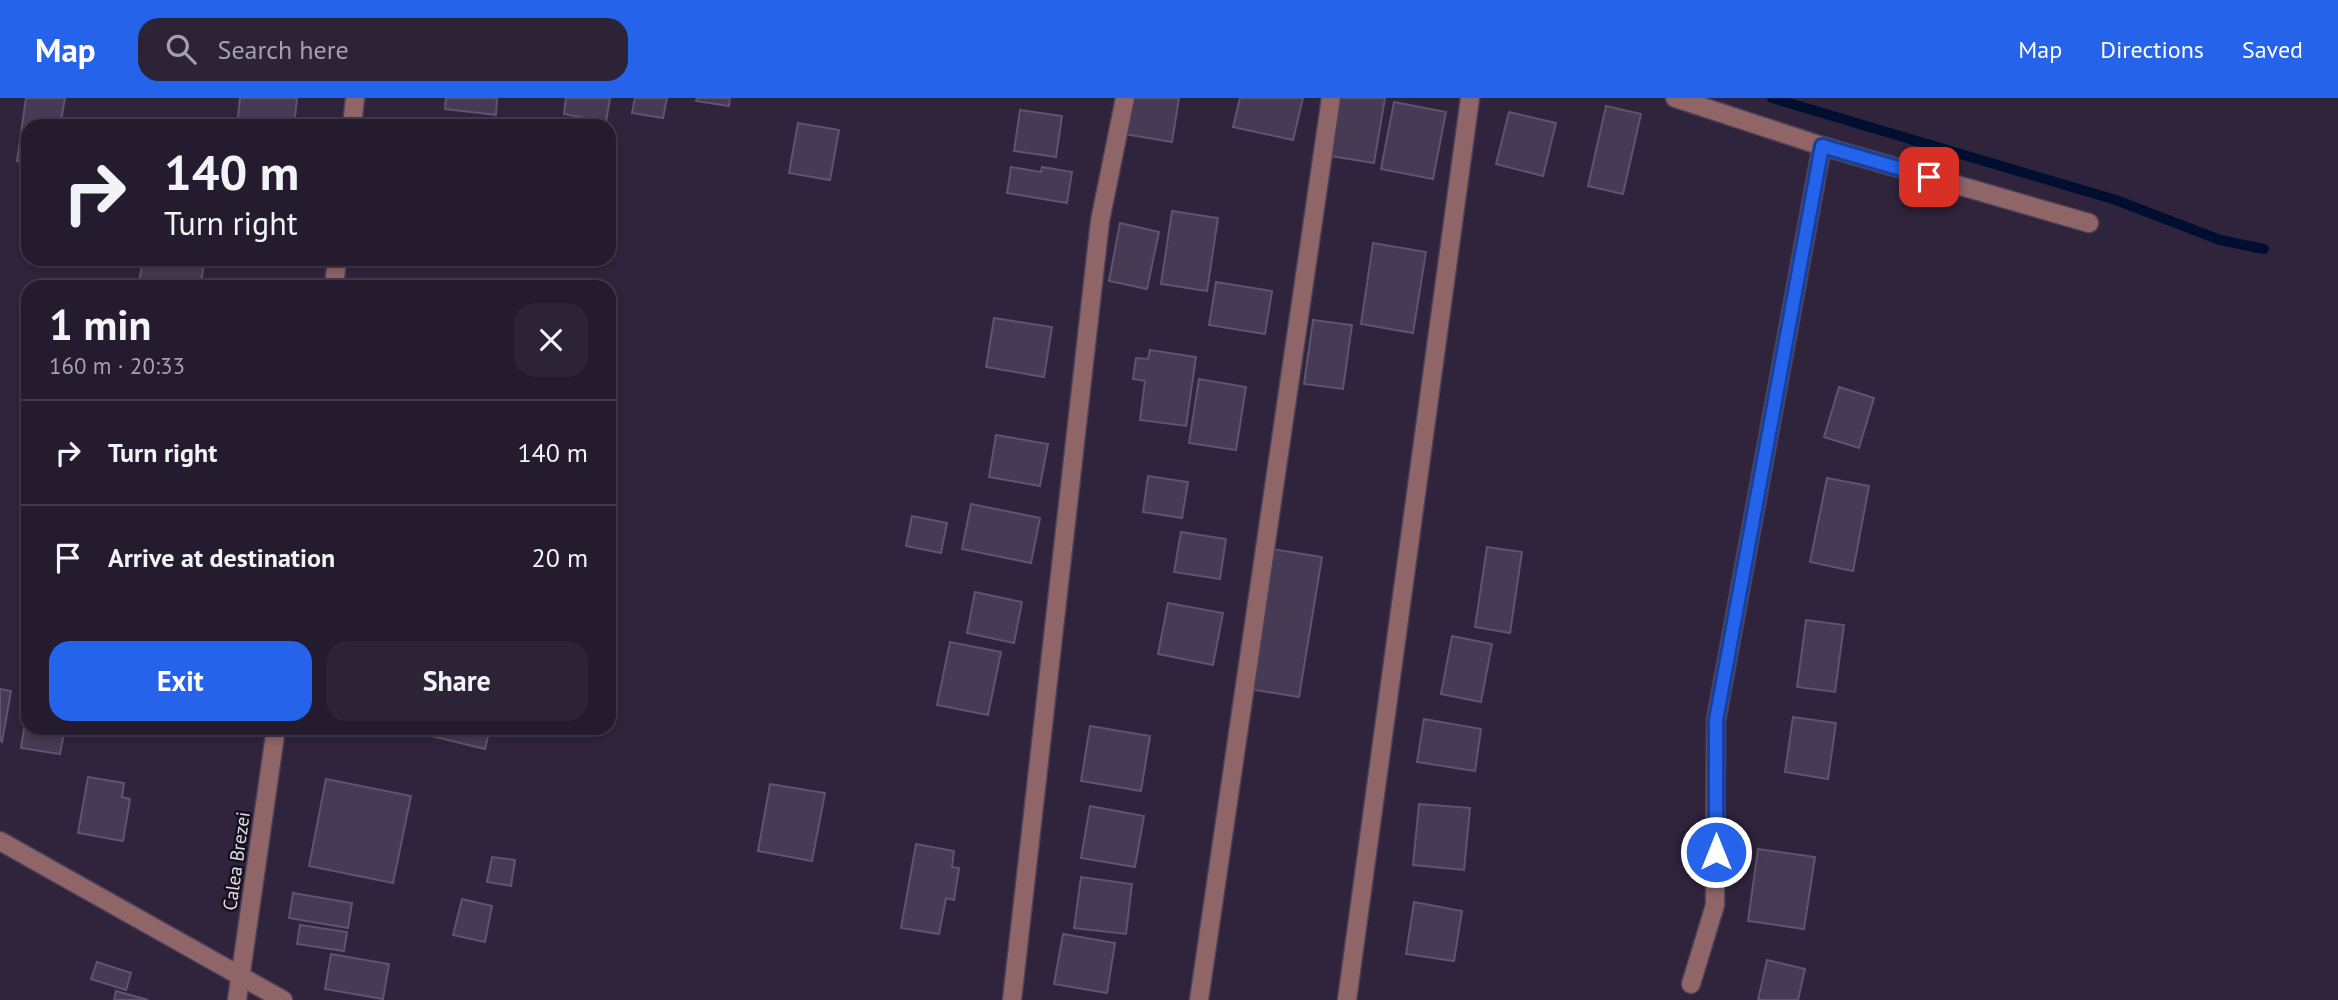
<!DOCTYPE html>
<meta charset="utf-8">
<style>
:root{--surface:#241b2e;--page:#2c2436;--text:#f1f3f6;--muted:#a3a1aa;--line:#41394a;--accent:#2563eb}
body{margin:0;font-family:"PT Sans",sans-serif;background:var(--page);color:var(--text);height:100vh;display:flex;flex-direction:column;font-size:26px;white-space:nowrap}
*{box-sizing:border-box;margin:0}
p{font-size:23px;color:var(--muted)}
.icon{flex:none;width:38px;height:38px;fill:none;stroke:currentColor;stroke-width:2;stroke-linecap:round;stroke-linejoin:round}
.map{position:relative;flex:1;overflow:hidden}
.side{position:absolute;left:21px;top:182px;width:595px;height:455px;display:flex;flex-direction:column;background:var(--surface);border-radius:21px;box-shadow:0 4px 10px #0003,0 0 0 2px var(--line)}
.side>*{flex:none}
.hud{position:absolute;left:21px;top:21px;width:595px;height:147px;border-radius:21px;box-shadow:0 4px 10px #0003,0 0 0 2px var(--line);background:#241b2e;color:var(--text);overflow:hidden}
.pin{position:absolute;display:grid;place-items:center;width:60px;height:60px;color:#fff;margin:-30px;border-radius:14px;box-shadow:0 4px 10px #0006}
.me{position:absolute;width:77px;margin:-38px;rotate:0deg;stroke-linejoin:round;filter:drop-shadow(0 0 5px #0008)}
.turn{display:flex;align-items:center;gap:24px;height:147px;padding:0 28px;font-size:32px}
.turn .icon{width:91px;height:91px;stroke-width:2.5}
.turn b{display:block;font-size:49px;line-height:60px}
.round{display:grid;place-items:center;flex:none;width:74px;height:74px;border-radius:21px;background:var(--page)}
.overview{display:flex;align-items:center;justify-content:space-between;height:119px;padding:0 28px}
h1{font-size:42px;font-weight:700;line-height:52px}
.action{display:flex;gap:14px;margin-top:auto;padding:14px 28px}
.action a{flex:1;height:80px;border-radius:21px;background:var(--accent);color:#fff;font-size:28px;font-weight:700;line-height:80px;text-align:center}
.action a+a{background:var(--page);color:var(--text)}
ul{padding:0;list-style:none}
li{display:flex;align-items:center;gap:21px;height:105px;padding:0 28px;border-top:2px solid var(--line)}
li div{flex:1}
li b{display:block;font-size:26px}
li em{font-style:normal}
header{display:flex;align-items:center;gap:42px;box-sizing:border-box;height:98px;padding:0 35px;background:var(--accent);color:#fff}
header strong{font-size:33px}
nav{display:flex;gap:38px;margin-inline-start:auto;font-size:24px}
.search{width:490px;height:63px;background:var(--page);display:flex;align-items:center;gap:18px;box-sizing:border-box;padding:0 24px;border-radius:21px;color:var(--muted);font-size:26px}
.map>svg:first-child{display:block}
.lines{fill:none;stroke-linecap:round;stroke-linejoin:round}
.stream{stroke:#000e2f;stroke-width:10}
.building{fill:#473a54;stroke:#60536e;stroke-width:2}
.minor-casing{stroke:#4c4159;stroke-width:21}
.minor{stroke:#8f6568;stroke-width:18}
.route-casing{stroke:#184099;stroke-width:18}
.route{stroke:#2563eb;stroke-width:12}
.labels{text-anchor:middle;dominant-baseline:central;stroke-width:5;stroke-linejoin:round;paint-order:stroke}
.street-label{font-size:19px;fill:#e2daeb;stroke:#16101b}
</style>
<header>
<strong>Map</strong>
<div class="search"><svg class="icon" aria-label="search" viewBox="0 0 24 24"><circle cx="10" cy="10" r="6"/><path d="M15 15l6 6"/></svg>Search here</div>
<nav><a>Map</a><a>Directions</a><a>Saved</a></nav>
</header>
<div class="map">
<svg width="2338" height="902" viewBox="0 0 2338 902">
<rect width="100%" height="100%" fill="#30243d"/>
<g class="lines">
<!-- stream -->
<polyline class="stream" points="1772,0 2116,102 2220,142 2264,151"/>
</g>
<!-- building -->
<g class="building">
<polygon points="26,0 65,0 60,28 28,28 28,65 17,63"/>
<polygon points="240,0 297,0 294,28 237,27"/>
<polygon points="446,0 497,0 496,17 445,11"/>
<polygon points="566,0 610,0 606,24 564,16"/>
<polygon points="635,0 667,0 663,20 632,15"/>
<polygon points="697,0 730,0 729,8 696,3"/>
<polygon points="1130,0 1179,0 1172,44 1124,36"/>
<polygon points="1240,0 1303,0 1293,42 1233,29"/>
<polygon points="1339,0 1385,0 1374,65 1330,58"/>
<polygon points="1394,4 1446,14 1433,81 1381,71"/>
<polygon points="1606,8 1641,16 1623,96 1588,88"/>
<polygon points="1020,12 1062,18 1056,59 1014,53"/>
<polygon points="1509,14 1556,25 1543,78 1496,66"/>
<polygon points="798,25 839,32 830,82 789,75"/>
<polygon points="1011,69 1041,74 1042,69 1072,74 1067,105 1007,95"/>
<polygon points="1172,113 1218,120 1207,193 1161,186"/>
<polygon points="1120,125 1159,134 1147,191 1109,183"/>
<polygon points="1373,145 1426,154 1413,235 1361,226"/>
<polygon points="143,161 205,161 200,189 166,189 139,184"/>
<polygon points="1216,184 1272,193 1265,236 1209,227"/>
<polygon points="994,220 1052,229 1044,279 986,269"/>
<polygon points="1313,222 1352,227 1343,291 1304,286"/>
<polygon points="1150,252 1196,259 1186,328 1140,322 1145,283 1133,281 1136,260 1148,261"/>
<polygon points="1199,281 1246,289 1236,352 1189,345"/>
<polygon points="1839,289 1874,300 1859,350 1824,339"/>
<polygon points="996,337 1048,346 1040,388 989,379"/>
<polygon points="1148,378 1188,384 1182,420 1143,414"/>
<polygon points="1827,380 1869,388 1853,473 1810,464"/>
<polygon points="971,406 1040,420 1031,465 962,451"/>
<polygon points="912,418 947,425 941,455 906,448"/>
<polygon points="1181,434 1226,441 1220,481 1174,474"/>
<polygon points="1487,449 1522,454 1510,535 1475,529"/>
<polygon points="1272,451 1322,459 1299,599 1249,591"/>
<polygon points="975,494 1022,504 1014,545 967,535"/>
<polygon points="1168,505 1223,515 1213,567 1158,556"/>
<polygon points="1806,522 1844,527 1835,594 1797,589"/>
<polygon points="1452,538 1492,546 1481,604 1441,596"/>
<polygon points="950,544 1001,554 988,617 937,607"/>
<polygon points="0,591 11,593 2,644 0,643"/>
<polygon points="28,605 28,630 65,630 60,656 21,650"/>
<polygon points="1793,619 1836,625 1828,681 1785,674"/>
<polygon points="1424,621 1481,631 1475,673 1417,664"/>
<polygon points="1090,628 1150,638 1141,693 1081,683"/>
<polygon points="416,630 490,630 485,651 415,634"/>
<polygon points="88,679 124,685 122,699 130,701 123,743 78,735"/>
<polygon points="326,681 411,698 393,785 309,768"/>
<polygon points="770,686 825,695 812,763 758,753"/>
<polygon points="1419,706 1470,710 1464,772 1413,767"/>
<polygon points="1090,708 1144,718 1135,769 1081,760"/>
<polygon points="916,746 954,753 952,769 959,770 954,802 946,800 939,836 901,830"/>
<polygon points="1758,751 1815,759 1804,831 1748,823"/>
<polygon points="492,759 515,762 511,788 487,784"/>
<polygon points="1081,779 1132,786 1126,836 1074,830"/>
<polygon points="293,795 352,805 348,830 289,820"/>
<polygon points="462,801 492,808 485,844 453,837"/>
<polygon points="1414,804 1462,813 1454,863 1406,856"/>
<polygon points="300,827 347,834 344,853 297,846"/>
<polygon points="1063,836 1115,845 1107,895 1054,886"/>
<polygon points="331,856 389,866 383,901 325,891"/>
<polygon points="1767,862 1805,871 1798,902 1758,902"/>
<polygon points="97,864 131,875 126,892 91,881"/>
<polygon points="116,893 148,902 114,902"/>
</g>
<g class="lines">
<!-- minor casing -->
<g class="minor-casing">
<g id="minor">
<polyline points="1675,0 1822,48 2089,125"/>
<polyline points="352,28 355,0"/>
<polyline points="334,189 337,161"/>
<polyline points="0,743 283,902"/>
<polyline points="1691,886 1715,807 1716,622 1822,48"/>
<polyline points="237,902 276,630"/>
<polyline points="1012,902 1100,123 1125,0"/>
<polyline points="1199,902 1331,0"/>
<polyline points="1347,902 1470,0"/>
</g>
</g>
<!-- minor -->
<use href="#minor" class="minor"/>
</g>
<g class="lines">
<!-- route casing -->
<g class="route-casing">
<polyline id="route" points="1716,754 1716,622 1822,48 1929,79"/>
</g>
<!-- route -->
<use href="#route" class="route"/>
</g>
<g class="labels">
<!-- street labels -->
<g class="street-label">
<text transform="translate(236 763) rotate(-82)">Calea Brezei</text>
</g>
</g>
</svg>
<div class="pin" style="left:1929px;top:79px;background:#d93025"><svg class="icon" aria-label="arrive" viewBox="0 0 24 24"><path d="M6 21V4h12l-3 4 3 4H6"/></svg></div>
<svg class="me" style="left:1716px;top:754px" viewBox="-20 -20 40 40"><circle r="17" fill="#2563eb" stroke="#fff" stroke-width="3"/><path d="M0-11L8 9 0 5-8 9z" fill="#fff"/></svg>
<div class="hud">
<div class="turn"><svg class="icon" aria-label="right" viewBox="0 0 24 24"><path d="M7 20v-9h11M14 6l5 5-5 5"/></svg><div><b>140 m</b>Turn right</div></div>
</div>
<section class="side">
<div class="overview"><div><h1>1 min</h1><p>160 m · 20:33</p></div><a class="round"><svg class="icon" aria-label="close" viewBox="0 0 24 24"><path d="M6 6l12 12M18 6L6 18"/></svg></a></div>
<ul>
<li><svg class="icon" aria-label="right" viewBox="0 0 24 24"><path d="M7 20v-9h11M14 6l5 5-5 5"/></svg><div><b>Turn right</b></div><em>140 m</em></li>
<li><svg class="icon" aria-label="arrive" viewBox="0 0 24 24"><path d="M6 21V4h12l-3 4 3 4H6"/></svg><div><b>Arrive at destination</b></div><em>20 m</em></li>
</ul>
<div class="action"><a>Exit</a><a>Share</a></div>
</section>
</div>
